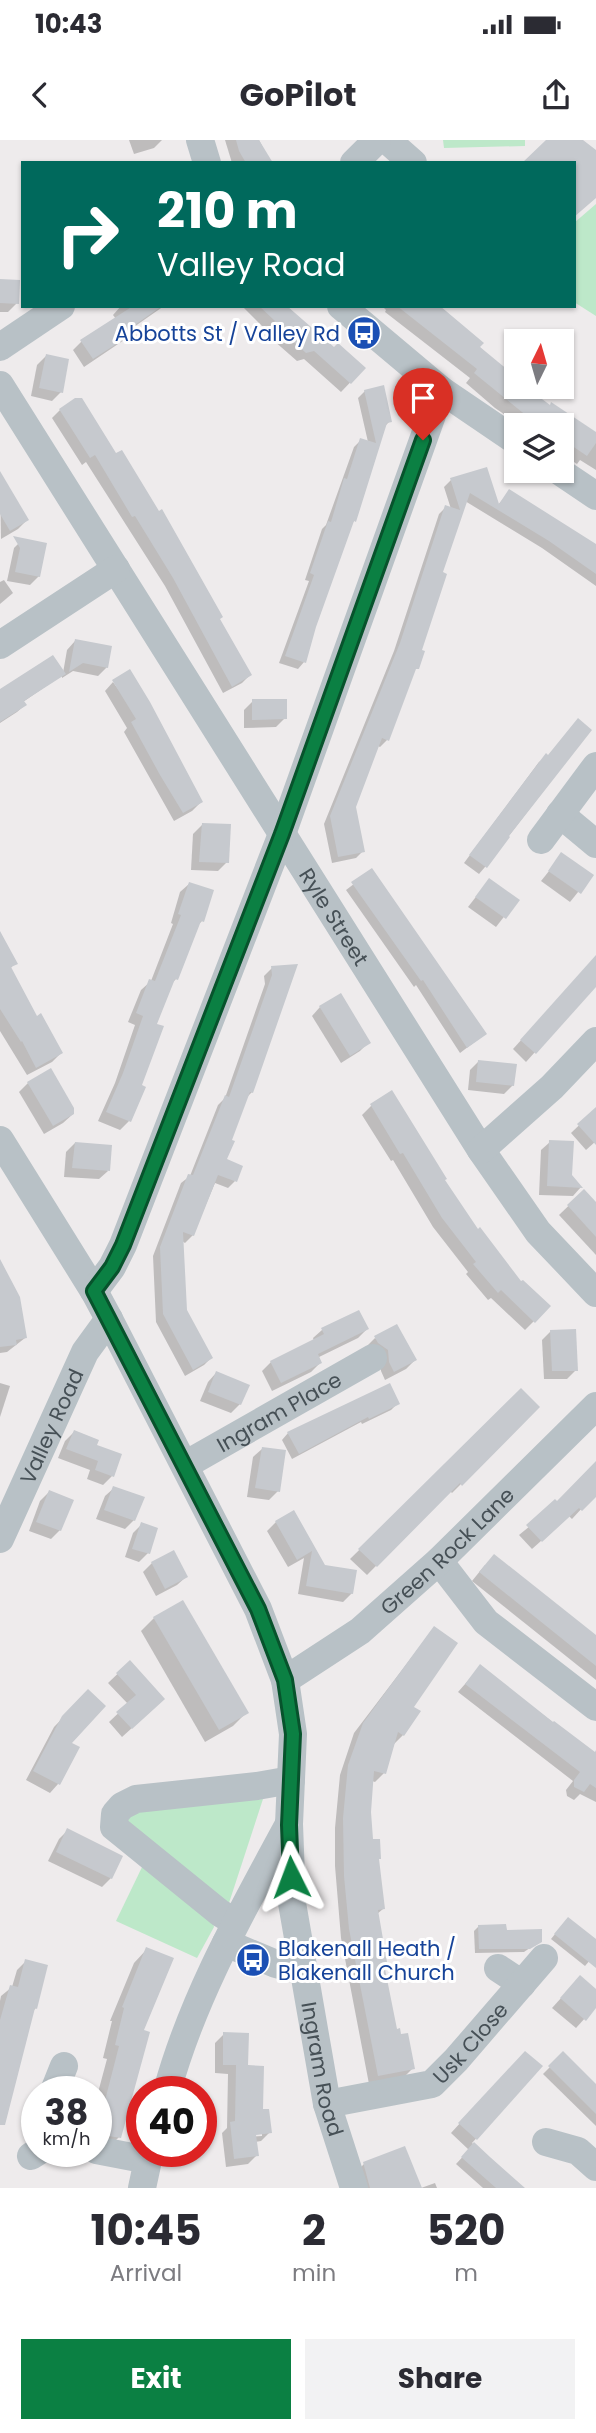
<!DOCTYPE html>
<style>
:root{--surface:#fff;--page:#f2f2f3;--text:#2b2b33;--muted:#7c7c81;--accent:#0b8043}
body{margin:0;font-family:Poppins,sans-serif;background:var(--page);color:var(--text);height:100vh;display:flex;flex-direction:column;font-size:26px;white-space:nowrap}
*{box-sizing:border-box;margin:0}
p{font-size:23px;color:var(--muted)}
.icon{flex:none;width:38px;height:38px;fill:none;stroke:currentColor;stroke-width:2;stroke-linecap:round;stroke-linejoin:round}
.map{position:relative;height:2048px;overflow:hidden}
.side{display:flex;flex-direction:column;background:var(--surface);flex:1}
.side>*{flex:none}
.guide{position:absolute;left:21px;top:21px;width:555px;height:147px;border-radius:0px;box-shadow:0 2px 5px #0004;background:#00695c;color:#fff;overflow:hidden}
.needle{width:46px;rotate:5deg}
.controls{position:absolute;left:504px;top:189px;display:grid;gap:14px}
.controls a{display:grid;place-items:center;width:70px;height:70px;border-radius:0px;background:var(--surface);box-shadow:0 2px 5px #0004;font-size:35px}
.speed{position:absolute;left:21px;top:1936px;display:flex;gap:14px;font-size:35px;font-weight:700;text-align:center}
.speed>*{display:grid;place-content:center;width:91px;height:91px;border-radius:50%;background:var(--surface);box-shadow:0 2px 5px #0004;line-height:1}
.speed small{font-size:18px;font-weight:400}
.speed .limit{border:10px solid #d22;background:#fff;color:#111}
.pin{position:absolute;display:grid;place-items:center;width:60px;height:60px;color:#fff;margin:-72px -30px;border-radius:50% 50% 50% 0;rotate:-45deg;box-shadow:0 0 7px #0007}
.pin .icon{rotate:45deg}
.me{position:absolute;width:77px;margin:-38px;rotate:357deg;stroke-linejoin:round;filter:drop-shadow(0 0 5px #0008)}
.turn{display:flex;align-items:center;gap:24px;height:147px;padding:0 21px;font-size:32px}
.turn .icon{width:91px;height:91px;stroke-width:2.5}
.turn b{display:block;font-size:49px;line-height:60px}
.eta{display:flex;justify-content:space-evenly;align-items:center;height:119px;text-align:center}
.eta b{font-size:42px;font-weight:700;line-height:49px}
.button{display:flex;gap:14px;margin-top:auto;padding:14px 21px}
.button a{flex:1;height:80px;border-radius:0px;background:var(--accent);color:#fff;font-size:28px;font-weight:700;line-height:80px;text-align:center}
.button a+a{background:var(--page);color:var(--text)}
.status{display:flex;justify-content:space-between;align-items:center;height:49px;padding:0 35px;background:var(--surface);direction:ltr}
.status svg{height:19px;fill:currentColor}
header{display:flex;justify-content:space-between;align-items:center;height:91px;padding:0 21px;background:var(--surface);font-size:32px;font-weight:700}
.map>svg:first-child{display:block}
.green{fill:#bde8c9}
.shadow{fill:#0003;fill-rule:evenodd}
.building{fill:#c6c9ce}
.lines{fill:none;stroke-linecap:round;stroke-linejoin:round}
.minor{stroke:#b8c1c6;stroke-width:28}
.route-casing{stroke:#07532c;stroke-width:18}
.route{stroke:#0b8043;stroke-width:12}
.labels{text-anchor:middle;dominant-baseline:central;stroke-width:6;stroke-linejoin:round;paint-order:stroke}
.transit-label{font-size:21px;fill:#164399;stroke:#fff;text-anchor:end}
.street-label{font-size:21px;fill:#465056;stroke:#fff}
</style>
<div class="status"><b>10:43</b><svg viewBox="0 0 49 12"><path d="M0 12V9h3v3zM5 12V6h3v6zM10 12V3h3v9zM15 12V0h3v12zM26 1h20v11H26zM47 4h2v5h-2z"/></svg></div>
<header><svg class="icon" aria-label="back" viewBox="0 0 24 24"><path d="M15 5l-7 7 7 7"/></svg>GoPilot<svg class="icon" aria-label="share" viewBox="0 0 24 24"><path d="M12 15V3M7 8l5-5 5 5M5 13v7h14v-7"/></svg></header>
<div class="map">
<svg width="596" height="2048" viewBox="0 0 596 2048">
<rect width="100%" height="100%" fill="#eeebec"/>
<!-- green -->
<g class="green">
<polygon points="443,0 525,0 525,6 444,8"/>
<polygon points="596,64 596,176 574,162 574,83"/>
<polygon points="263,1659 228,1766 127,1686 128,1676 138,1667"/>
<polygon points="144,1723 211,1776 214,1787 197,1818 116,1781"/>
</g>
<!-- shadow -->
<g class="shadow">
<polygon points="129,0 162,0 154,8 134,14"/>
<polygon points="225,0 259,0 271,23 232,23"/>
<polygon points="0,140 17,163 8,172 0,172"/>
<polygon points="121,166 164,166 131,189 133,192 124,200 84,227 73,210 82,201 116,179 113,175"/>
<polygon points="242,166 285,166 334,210 364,228 341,252 304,219 297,221 265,193 267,191"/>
<polygon points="382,166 437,166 516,242 516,247 523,247 549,267 596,295 596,330 580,320 577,324 562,314 562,285 520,285 495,268 466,243 470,238 385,172 386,170"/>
<polygon points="46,216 61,252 52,261 31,256 37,225"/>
<polygon points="365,251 390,281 383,288 354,381 351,385 314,487 304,522 298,529 279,523 309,441 305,440 322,389 326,385 354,307 361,300 368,302 358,258"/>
<polygon points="60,270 116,315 250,535 242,543 223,553 165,446 86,322 82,325 52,278"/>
<polygon points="0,334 27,380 18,389 1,399"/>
<polygon points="451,340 498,365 509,352 596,406 596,446 542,408 465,361 387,600 380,607 378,606 355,667 363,711 356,718 332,723 324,684 394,511 439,374 446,367 451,369 444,347"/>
<polygon points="22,400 39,436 30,445 7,441 14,408"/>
<polygon points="4,440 13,453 0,464 0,442"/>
<polygon points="75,501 107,527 98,536 73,531 62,538 62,535 23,562 25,565 17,572 0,583 0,558 63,533 67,510"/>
<polygon points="113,542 201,662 192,671 174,681 124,592 127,588 105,551"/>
<polygon points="253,561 285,578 276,587 244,588 244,570"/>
<polygon points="590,590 485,727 479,734 464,723 539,622"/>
<polygon points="202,685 227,722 218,731 191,730 193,694"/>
<polygon points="562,715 591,736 570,762 541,741"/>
<polygon points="371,731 485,894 460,913 416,845 414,847 346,750"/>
<polygon points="489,740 517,760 496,787 468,767"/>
<polygon points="189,744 202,781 196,787 176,839 170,845 155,885 140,946 143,948 129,981 120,990 98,981 115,943 135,885 128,882 141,850 151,841 173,784 171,783 180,752"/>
<polygon points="0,804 15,823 10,829 36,878 61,913 52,922 27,935 0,891"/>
<polygon points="596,818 596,844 526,922 513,909"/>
<polygon points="295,826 252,952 246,958 230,1001 225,1020 235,1041 228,1048 215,1043 193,1095 185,1103 182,1101 185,1170 211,1218 204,1225 185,1236 156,1182 153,1116 181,1043 190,1036 218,965 225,958 265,844 264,836 272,828"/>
<polygon points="320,867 369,902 360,911 341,923 312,876"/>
<polygon points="479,921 513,945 504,954 468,950 470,930"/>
<polygon points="28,943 73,974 63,983 44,994 19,952"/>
<polygon points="391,953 443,1040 477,1091 521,1144 548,1167 525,1190 491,1158 488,1160 466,1134 468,1132 433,1087 393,1020 391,1021 362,975 371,966"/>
<polygon points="596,969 596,1001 586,1010 571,993"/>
<polygon points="550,1002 571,1036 581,1047 573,1056 539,1055 541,1010"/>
<polygon points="75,1003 108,1031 99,1039 64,1037 66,1012"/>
<polygon points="584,1051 596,1064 596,1115 559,1075"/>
<polygon points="0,1123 25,1198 7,1212 0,1213"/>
<polygon points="367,1189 358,1198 317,1218 320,1223 311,1232 272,1251 262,1231 271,1222 314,1201 313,1198 322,1190"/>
<polygon points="551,1191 576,1230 567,1239 544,1239 542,1200"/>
<polygon points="375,1198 415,1220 406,1229 385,1240 381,1231 380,1219 367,1206"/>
<polygon points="216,1233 240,1264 231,1273 200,1261 208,1242"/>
<polygon points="0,1243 10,1246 0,1277"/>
<polygon points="521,1251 538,1267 452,1353 450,1351 367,1435 350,1419"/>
<polygon points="397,1264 391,1270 362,1284 361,1282 292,1319 282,1300 288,1293"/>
<polygon points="74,1292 95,1306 120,1315 112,1336 103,1345 87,1339 90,1330 58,1318 65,1301"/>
<polygon points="262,1309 278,1351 269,1360 247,1357 253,1317"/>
<polygon points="596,1322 596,1353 572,1379 569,1376 532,1409 519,1395 557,1364"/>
<polygon points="114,1348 134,1380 125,1389 96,1379 105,1356"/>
<polygon points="49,1352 60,1390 51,1399 29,1391 40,1361"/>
<polygon points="293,1372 324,1427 352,1453 343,1462 298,1454 304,1418 288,1427 267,1391 276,1382"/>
<polygon points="142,1384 148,1413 139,1422 125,1417 133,1393"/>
<polygon points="152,1423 186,1437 177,1445 156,1456 143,1432"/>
<polygon points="485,1425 596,1497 596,1540 472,1441"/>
<polygon points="154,1478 246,1573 233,1586 205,1602 141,1491"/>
<polygon points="434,1488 403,1595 394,1604 384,1633 375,1642 372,1641 370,1672 371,1701 377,1721 383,1769 377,1774 387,1828 383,1831 396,1891 413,1928 404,1937 369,1944 341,1798 335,1726 335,1688 340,1635 354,1593"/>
<polygon points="129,1523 154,1568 122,1597 109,1582 128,1564 108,1543"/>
<polygon points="480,1527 596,1615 596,1662 580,1654 574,1660 567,1656 566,1650 573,1641 458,1552"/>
<polygon points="88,1552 69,1603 58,1644 50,1653 26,1640 54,1587"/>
<polygon points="68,1690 111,1738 102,1747 48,1721 59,1699"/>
<polygon points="564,1783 596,1802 596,1813 585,1826 551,1799"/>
<polygon points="478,1787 505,1792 540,1801 524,1812 475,1813 474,1791"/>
<polygon points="147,1809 142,1891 119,1997 106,2010 96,2009 96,1960 107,1919 103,1918 112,1881 110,1881 134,1823"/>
<polygon points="26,1821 36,1868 32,1872 0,1970 0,1861 1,1856 12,1847 17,1830"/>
<polygon points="572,1846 596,1851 596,1866 576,1888 552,1868"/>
<path d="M224 1894 246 1927 270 1992 261 2001 255 2002 257 2015 248 2024 226 2027 222 1993 227 1988 228 1934 215 1933V1903ZM262 1992V1996L248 1997Z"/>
<polygon points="563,1914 596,1945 596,1986 543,1934"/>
<polygon points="516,1922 541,1927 472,2003 523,2048 483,2048 456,2024 469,2010 451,1993"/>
<polygon points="364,2024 420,2048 357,2048 353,2035"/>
<polygon points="435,2043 437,2048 421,2048"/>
</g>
<!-- building -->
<g class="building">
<polygon points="236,0 259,0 273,23 246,23 239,11"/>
<polygon points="546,0 583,0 596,10 596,58 574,77 574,23 522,23"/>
<polygon points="0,139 20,140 19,164 0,163"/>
<polygon points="133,166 162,166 132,187 135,192 93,219 80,200"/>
<polygon points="259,166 287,166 334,207 338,203 366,228 351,244 314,211 306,213 273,183 275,181"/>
<polygon points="397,166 440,166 484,203 480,207 514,235 513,237 516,239 516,247 526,247 550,265 551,262 596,292 596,303 587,316 562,299 562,285 538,285 474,233 477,229"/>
<polygon points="46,214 69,219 63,253 39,248"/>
<polygon points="384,245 392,282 387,283 356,382 354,381 316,487 306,523 285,516 314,435 310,433 328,381 331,382 344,338 347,339 360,298 376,303 364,250"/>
<polygon points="75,258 82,258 116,313 122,310 159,371 162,369 223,477 220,479 252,535 232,547 173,438 135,376 132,377 95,315 90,318 59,269"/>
<polygon points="487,327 499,364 509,349 596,404 596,434 549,401 470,353 443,432 447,434 422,510 425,511 419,529 416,529 389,601 382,598 356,667 365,712 338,717 330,676 400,503 445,365 460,370 450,338"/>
<polygon points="0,331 29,380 10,391 0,374"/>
<polygon points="13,396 47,403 40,437 15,432 20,408"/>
<polygon points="75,499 112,506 108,528 83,523 69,532"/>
<polygon points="53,515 66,534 24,561 27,565 0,582 0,549"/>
<polygon points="130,529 150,562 203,662 183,673 160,635 131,582 136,579 112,540"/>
<polygon points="252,559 287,559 287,579 252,580"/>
<polygon points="578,578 592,590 509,696 510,697 487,728 469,715 546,613 548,615"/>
<polygon points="202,683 231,684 229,723 199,722"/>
<polygon points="561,712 594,735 581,754 548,731"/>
<polygon points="372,728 487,894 467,908 423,840 421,841 351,742"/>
<polygon points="489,738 520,760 506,779 475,757"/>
<polygon points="189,742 214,750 204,782 201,781 178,840 175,839 157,884 164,886 142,945 146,947 131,982 106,972 123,933 143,876 136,873 149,839 155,841 181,775 178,774"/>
<polygon points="0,791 18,824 11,827 37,876 41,873 63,913 36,928 22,901 21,902 0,869"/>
<polygon points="596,815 596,847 536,914 520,900"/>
<polygon points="298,824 253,953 250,952 232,1000 235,1001 227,1019 243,1026 237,1042 218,1035 194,1096 183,1092 187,1170 213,1218 193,1230 163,1174 160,1107 188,1034 193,1035 225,955 229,957 272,835 271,826"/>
<polygon points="341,853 371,903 350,916 319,866"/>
<polygon points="478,920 517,924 514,946 476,942"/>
<polygon points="51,928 74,968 74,974 53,986 27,942"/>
<polygon points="392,950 447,1039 445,1040 478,1089 480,1087 521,1141 523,1140 551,1166 535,1183 501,1150 498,1153 473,1124 476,1122 442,1078 403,1013 400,1014 370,964"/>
<polygon points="596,967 596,1005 577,984"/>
<polygon points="549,1000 574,1001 572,1035 583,1048 547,1046"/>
<polygon points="75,1002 112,1005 110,1031 72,1028"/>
<polygon points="584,1049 596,1062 596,1097 567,1065"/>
<polygon points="0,1119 20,1157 27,1198 16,1200 17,1205 0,1207"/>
<polygon points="359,1170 369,1189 318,1214 322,1223 281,1243 270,1221 324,1194 321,1188"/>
<polygon points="397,1184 417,1220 394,1232 389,1222 388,1210 378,1203 374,1196"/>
<polygon points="576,1189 578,1231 552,1231 550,1190"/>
<polygon points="216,1231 250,1245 241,1265 208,1252"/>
<polygon points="390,1243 400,1264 369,1279 368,1277 299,1314 287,1292"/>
<polygon points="521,1248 540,1267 462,1346 460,1343 377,1427 358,1409"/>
<polygon points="74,1290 99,1300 97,1305 122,1314 114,1337 95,1330 98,1321 66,1309"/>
<polygon points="262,1307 286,1310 280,1352 255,1348"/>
<polygon points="596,1321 596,1357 582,1371 579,1368 542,1402 526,1385 555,1359 557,1361"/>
<polygon points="113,1346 145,1357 135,1381 104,1370"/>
<polygon points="49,1350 74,1360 61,1391 36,1382"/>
<polygon points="294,1370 325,1425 357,1430 353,1454 306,1446 312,1411 297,1420 275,1381"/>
<polygon points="141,1382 158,1388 150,1414 132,1409"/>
<polygon points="174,1410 188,1437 165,1449 151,1422"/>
<polygon points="494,1414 596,1495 596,1526 479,1432"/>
<polygon points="183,1460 249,1573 219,1590 153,1477"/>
<polygon points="434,1486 458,1503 414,1567 421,1571 404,1596 398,1592 386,1634 374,1631 371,1672 373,1699 380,1699 381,1719 379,1719 385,1769 378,1770 388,1828 385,1829 397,1889 400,1888 401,1894 408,1893 415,1929 378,1936 349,1789 344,1736 343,1678 348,1625 363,1583"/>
<polygon points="130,1520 165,1559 132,1589 116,1572 136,1555 116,1533"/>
<polygon points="480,1524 553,1582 554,1581 595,1612 596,1610 596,1648 590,1644 584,1652 574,1647 574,1640 580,1632 465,1544"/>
<polygon points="88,1549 106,1566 72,1603 80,1607 60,1645 33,1631 62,1576"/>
<polygon points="67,1688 123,1716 112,1739 56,1712"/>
<polygon points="568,1777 596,1799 596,1828 554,1794"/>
<polygon points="506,1784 507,1790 542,1789 542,1802 530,1809 479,1809 478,1785"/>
<polygon points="146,1807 174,1818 144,1890 150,1892 121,1998 96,1994 96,1974 101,1976 119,1906 115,1905 124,1868 122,1867"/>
<polygon points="25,1819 48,1825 37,1869 35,1868 5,1985 0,1985 0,1880 10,1845 18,1847"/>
<polygon points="580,1835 596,1849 596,1868 586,1881 560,1858"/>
<polygon points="223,1892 249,1893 248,1925 264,1926 263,1969 269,1969 272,1993 256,1995 259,2016 234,2019 230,1982 235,1981 236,1925 223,1925"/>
<polygon points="525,1911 543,1926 477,2000 458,1983"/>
<polygon points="563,1911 596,1944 596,1974 548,1926"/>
<polygon points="474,2002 490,2017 525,2048 496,2048 461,2017"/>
<polygon points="405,2006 422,2048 370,2048 363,2022"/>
</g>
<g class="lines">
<!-- minor -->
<g class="minor">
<polyline points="200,0 207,23"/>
<polyline points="387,0 413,23"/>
<polyline points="354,23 377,0"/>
<polyline points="341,166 441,250 516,301"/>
<polyline points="0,207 61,166"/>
<path id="s1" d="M0 245 481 1010 538 1092 596 1153"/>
<polyline points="559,331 596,356"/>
<polyline points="0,505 116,429"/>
<polyline points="560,674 596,704"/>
<polyline points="541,700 596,626"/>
<path id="s2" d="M0 1000 94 1151 109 1179 258 1469 285 1540 293 1594 289 1684 292 1763 327 1964 354 2048"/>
<polyline points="481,1010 552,947 596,901"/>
<polyline points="94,1151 112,1127 123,1105 282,694 441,250"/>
<path id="s3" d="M185 1325 373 1218"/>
<path id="s4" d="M0 1399 85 1212 109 1179"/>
<polyline points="439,1421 486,1482 596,1567"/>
<path id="s5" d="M285 1540 360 1491 439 1421 596 1266"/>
<polyline points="235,1782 220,1773 114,1687 115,1674 122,1666 136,1659 257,1646 291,1640"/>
<polyline points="226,1803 276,1824 302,1831"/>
<polyline points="498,1828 522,1844"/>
<polyline points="54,1951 64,1926"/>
<path d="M167 1951C193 1856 242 1771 289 1684"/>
<path id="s6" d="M327 1964 432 1944 456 1920 544 1818"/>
<polyline points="546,2002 578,2011 596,2027"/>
<polyline points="96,2010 148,2020"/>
<polyline points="31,2016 39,2011"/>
<polyline points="142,2048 150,2011"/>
</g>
</g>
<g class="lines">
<!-- route casing -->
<g class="route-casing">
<polyline id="route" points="291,1737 289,1685 293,1594 285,1540 258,1469 94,1151 112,1127 123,1105 282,694 423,300"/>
</g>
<!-- route -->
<use href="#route" class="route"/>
</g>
<!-- icons -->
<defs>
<g id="bus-disc" transform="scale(1.75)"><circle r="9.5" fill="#1a4fb4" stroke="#fff"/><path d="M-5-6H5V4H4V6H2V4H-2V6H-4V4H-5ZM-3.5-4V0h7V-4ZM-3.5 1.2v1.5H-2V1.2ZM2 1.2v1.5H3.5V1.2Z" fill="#fff"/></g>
</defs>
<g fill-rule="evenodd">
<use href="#bus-disc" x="364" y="193"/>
<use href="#bus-disc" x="253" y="1820"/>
</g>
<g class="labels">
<!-- transit labels -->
<g class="transit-label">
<text x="340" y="193">Abbotts St / Valley Rd</text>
<text x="278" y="1808" text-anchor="start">Blakenall Heath /<tspan x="278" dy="24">Blakenall Church</tspan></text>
</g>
<!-- street labels -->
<g class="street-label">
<text stroke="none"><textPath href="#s1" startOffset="628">Ryle Street</textPath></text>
<text stroke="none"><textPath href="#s3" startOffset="108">Ingram Place</textPath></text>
<text stroke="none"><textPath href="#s4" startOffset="124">Valley Road</textPath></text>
<text stroke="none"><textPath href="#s5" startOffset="208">Green Rock Lane</textPath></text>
<text stroke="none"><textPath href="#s6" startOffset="163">Usk Close</textPath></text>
<text stroke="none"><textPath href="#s2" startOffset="1004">Ingram Road</textPath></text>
</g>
</g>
</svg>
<div class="controls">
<a><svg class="needle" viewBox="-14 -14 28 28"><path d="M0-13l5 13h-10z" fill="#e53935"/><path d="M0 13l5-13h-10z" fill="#7c7c81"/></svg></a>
<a><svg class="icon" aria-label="layers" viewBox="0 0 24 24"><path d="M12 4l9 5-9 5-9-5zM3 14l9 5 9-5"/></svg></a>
</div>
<div class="speed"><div>38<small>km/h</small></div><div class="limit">40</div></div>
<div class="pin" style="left:423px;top:300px;background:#d93025"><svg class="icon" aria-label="arrive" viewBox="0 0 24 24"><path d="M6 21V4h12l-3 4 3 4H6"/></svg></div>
<svg class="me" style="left:291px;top:1737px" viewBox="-20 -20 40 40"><path d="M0-17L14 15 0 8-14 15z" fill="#0b8043" stroke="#fff" stroke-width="4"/></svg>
<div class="guide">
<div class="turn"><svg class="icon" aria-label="right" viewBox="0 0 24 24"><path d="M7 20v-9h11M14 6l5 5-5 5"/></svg><div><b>210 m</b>Valley Road</div></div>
</div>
</div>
<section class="side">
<div class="eta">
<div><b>10:45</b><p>Arrival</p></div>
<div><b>2</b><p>min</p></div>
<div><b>520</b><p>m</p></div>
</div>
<div class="button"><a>Exit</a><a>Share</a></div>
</section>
